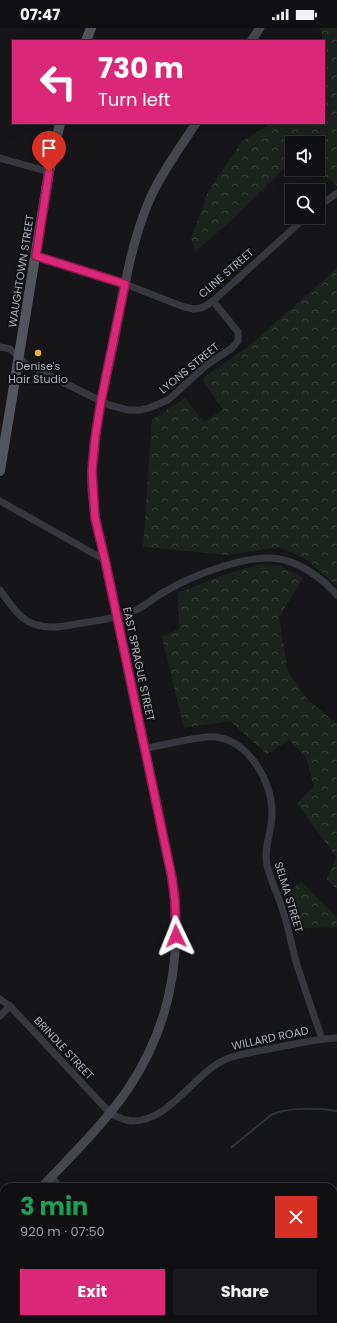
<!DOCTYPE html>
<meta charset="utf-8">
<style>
:root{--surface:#101012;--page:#19191b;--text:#f1f3f6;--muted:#9c9d9f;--line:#303032;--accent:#db2777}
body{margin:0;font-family:Poppins,sans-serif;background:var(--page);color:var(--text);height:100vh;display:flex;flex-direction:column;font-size:15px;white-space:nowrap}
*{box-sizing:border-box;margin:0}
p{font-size:13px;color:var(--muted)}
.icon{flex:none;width:22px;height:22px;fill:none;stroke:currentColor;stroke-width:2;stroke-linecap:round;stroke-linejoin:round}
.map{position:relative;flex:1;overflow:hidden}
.drawer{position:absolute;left:0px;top:1155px;width:337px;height:140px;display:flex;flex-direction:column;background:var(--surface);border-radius:12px 12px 0 0;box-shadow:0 4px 16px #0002,0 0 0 1px var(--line)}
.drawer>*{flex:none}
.top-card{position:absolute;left:12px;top:12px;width:313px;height:84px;border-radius:0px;box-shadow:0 4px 16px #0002,0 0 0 1px var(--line);background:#db2777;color:#fff;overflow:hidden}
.tools{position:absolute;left:285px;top:108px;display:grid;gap:8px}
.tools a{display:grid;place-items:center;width:40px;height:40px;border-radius:0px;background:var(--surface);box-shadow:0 4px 16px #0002,0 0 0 1px var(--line);font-size:20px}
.pin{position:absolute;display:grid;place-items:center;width:34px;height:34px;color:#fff;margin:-41px -17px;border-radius:50% 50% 50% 0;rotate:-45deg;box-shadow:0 0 4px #0007}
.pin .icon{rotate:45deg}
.me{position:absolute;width:44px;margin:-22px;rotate:358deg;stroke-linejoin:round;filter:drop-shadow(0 0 3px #0008)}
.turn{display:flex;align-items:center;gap:14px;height:84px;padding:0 20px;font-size:18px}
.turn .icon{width:52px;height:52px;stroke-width:2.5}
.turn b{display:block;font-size:28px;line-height:34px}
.round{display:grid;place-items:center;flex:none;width:42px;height:42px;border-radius:0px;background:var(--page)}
.head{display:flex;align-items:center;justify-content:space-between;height:68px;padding:0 20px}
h1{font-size:24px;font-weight:700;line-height:30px;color:#1e9e55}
.action{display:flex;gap:8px;margin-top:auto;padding:8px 20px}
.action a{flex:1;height:46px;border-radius:0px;background:var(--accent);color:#fff;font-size:16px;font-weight:700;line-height:46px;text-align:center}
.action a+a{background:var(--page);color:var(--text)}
.status{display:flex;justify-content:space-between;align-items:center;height:28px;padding:0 20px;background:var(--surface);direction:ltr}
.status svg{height:11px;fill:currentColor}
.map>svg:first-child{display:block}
.built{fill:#222225}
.forest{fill:url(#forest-crowns)}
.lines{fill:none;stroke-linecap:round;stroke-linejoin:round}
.stream{stroke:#2c353c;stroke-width:2}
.street{stroke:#37383d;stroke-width:7}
.secondary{stroke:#45474d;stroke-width:9}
.primary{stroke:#53555c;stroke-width:10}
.route-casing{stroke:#8e194d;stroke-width:10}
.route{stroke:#db2777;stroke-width:7}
.poi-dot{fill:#f2b134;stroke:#111113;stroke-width:1.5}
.labels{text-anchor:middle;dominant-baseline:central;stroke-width:4;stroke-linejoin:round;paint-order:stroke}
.street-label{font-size:11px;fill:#a8adb8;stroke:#111113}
.poi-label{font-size:11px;fill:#a8adb8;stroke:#111113}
</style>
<div class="status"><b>07:47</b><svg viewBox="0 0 49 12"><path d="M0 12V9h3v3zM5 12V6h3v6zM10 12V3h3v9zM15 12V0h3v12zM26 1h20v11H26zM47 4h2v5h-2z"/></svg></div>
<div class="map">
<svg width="337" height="1295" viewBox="0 0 337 1295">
<defs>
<pattern id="forest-crowns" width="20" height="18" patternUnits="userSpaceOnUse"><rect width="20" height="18" fill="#1c231d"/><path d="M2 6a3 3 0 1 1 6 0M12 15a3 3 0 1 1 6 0" fill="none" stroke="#3a403c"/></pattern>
</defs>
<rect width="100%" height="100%" fill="#161618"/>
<!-- built -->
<polygon class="built" points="4,1279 4,1291 27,1291 30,1295 0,1295 0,1282"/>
<!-- forest -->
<g class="forest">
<polygon points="320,0 337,0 337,158 318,141 318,115 292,115 292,133 235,189 195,224 191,211 208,164 242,113 272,95 324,95 324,32 326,30 324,13 323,13"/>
<polygon points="337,240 337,558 306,531 278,519 229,527 143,519 152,392 185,370 204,394 223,382 202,351 250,317"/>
<polygon points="256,537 281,538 303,550 279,589 288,644 309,673 337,696 337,862 327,851 336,829 297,775 314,759 306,729 289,712 267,726 230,693 184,700 162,609 179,601 178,565 221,548"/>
<polygon points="301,853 337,890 337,899 303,900 287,867"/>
</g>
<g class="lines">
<!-- stream -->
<path class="stream" d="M232 1119 271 1087C286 1079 320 1080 337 1083"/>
<!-- street -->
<g class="street">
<polyline points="0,130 49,144"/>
<polyline points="318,179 337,165"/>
<polyline points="36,228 125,256 184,279 194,281 201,280 207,277 213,273 306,189"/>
<polyline points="0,319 10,321 26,336 109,377 128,382 140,382 149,380 168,372 208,336 232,320 238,313 238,304 213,273"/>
<polyline points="0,473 105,532"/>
<path d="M0 562C7 572 14 583 23 590 38 602 59 600 76 596 94 593 115 591 132 584 145 579 154 569 166 563 193 547 254 523 284 532 304 537 324 552 337 567"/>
<path d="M144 721C160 717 176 714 192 711 200 710 209 708 216 709 249 713 271 753 272 783 273 801 263 819 267 837 271 853 278 867 283 883 288 898 291 914 295 930 303 957 313 984 322 1011"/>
<path d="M0 971 10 978 110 1085C117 1089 125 1093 133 1093 173 1092 194 1043 229 1030 243 1025 259 1023 274 1020 295 1016 316 1011 337 1010"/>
<polyline points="0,988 10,978"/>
<polyline points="51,1149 60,1159"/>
<polyline points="333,1166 337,1163"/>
<polyline points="333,1210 337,1211"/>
<polyline points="333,1224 337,1220"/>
<polyline points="86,1291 89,1295"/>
<polyline points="309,1291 328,1295"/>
</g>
<!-- secondary -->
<g class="secondary">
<polyline points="251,13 260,0"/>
<path d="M42 1159C70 1129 105 1095 128 1061 171 997 183 925 172 850L105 532C98 502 90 473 92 442 94 397 106 352 115 308 124 262 131 215 149 173 161 145 180 120 196 95"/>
<polyline points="0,1203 4,1199"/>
</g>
<!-- primary -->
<g class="primary">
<polyline points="86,13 91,0"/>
<polyline points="0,443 49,144 60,95"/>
</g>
</g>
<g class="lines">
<!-- route casing -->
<g class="route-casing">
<polyline id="route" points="49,144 36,228 125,256 101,373 95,411 92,443 95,490 105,532 172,850 175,873 176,908"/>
</g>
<!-- route -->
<use href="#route" class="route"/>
</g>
<!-- markers -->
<circle class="poi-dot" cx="38" cy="325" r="4"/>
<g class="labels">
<!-- street labels -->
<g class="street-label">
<text transform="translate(21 243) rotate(-81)">WAUGHTOWN STREET</text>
<text transform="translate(226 245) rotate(-41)">CLINE STREET</text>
<text transform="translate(189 340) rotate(-39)">LYONS STREET</text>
<text transform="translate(139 636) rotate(78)">EAST SPRAGUE STREET</text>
<text transform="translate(289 869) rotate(73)">SELMA STREET</text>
<text transform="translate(270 1010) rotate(-12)">WILLARD ROAD</text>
<text transform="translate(64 1020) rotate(47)">BRINDLE STREET</text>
</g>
<!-- poi labels -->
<g class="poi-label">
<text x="38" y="338">Denise's<tspan x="38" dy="13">Hair Studio</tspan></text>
</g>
</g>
</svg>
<div class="tools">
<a><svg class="icon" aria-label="sound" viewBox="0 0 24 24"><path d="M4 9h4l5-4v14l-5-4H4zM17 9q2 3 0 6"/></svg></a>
<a><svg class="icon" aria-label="search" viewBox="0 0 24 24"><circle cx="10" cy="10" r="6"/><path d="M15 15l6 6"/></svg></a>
</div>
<div class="pin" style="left:49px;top:144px;background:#d93025"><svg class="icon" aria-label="arrive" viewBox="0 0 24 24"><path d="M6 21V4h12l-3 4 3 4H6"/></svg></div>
<svg class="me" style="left:176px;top:908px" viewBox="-20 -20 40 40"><path d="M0-17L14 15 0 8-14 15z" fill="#db2777" stroke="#fff" stroke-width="4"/></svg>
<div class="top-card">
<div class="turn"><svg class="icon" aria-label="left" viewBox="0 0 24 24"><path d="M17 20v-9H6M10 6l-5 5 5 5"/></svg><div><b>730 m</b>Turn left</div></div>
</div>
<section class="drawer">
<div class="head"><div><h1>3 min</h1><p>920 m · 07:50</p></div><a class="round" style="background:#d93025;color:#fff"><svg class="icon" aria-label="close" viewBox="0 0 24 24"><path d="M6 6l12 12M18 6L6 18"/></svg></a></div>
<div class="action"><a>Exit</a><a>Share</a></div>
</section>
</div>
